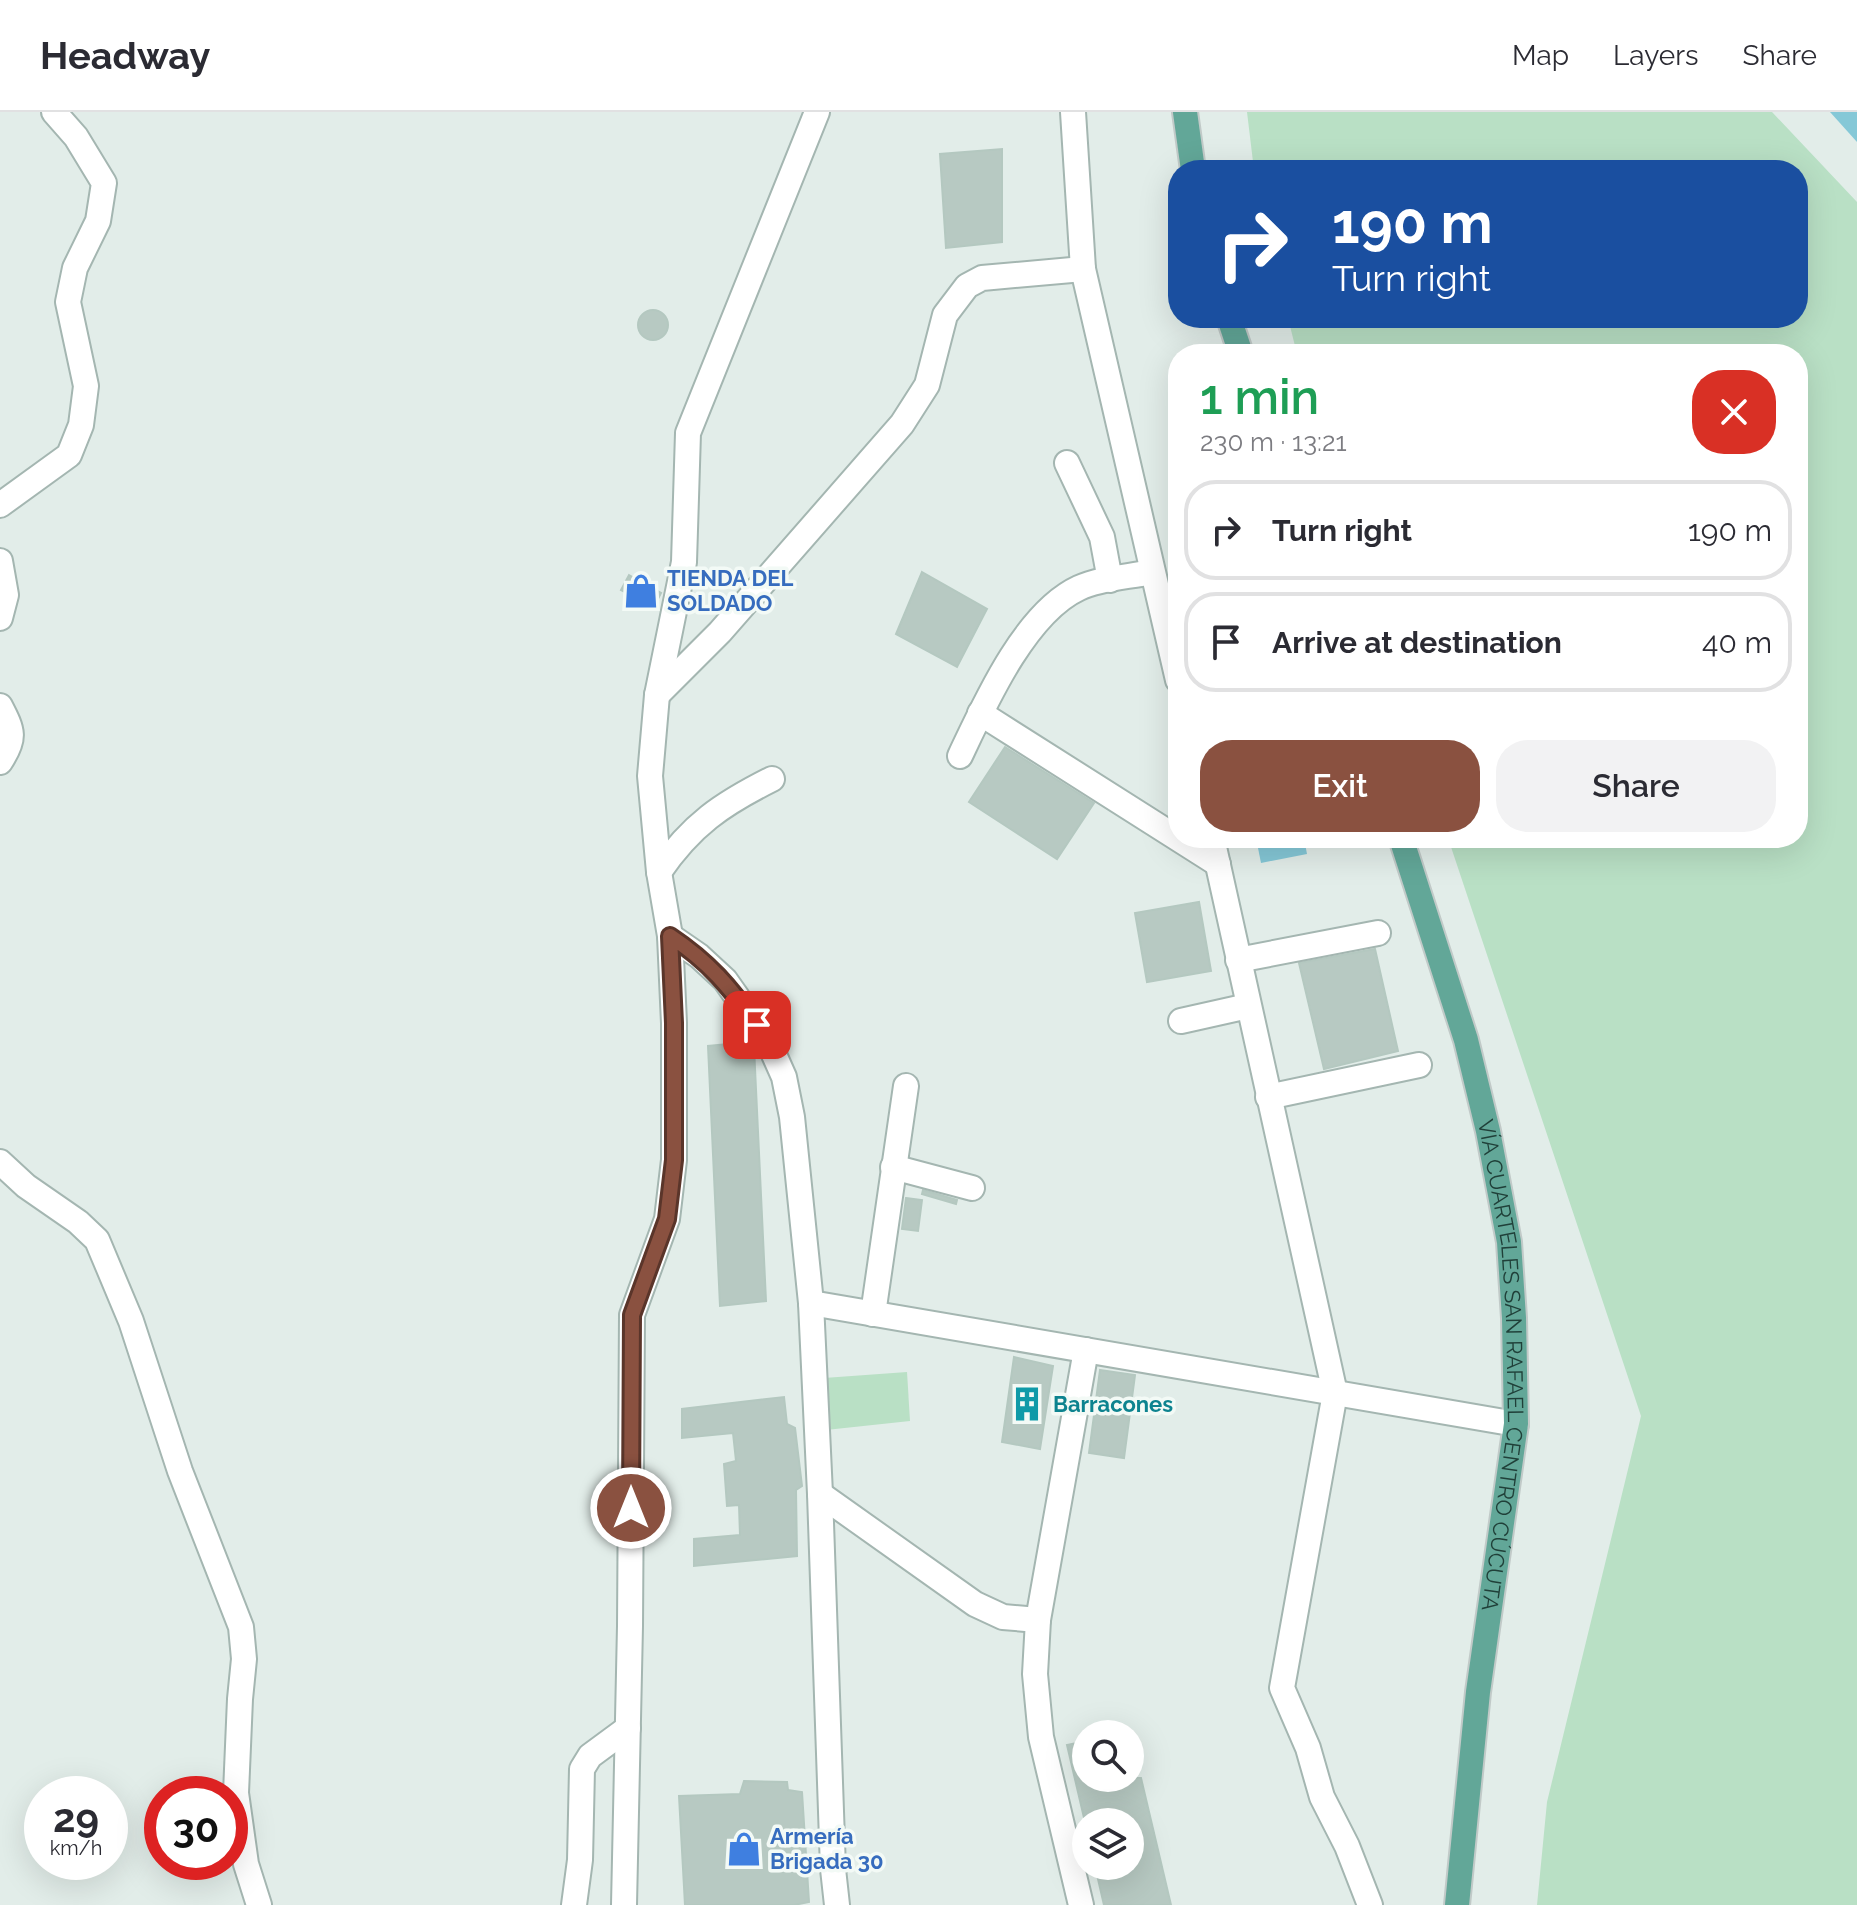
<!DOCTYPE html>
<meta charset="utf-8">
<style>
:root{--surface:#fff;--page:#f2f2f3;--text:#2b2b33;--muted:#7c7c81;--line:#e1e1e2;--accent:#8a5140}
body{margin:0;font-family:Raleway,sans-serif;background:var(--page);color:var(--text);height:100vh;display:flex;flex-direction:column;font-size:30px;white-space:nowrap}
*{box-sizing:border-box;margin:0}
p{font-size:26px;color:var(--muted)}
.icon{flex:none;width:44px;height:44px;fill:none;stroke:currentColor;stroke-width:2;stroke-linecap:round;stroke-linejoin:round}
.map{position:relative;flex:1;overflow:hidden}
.panel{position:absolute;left:1168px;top:232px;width:640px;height:504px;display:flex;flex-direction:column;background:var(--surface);border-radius:32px;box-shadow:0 8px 32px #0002}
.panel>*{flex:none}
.top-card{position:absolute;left:1168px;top:48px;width:640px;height:168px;border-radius:32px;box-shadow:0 8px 32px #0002;background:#1a4fa0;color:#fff;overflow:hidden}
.buttons{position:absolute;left:1072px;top:1608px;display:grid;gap:16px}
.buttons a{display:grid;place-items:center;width:72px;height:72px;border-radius:50%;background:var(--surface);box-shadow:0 8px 32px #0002;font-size:40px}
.speed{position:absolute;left:24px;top:1664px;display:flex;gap:16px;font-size:40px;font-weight:700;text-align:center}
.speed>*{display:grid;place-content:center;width:104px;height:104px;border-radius:50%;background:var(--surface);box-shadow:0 8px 32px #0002;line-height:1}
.speed small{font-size:20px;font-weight:400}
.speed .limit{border:12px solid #d22;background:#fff;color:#111}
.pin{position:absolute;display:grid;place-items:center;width:68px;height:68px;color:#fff;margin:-34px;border-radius:16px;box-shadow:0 4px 12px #0006}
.me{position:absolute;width:88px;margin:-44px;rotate:0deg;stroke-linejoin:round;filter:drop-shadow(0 0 6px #0008)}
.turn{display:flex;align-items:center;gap:28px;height:168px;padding:0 32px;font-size:36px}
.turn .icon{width:104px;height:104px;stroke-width:2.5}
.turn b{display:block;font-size:56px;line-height:68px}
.round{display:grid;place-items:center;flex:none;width:84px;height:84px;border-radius:32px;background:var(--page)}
.head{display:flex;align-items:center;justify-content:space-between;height:136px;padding:0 32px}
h1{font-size:48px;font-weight:600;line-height:60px;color:#1e9e55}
.primary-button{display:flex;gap:16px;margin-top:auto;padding:16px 32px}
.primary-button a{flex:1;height:92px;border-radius:32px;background:var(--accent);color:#fff;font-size:32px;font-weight:600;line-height:92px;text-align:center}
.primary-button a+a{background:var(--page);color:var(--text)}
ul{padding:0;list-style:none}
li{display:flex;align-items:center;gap:24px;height:100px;margin:0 16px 12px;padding:0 16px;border:4px solid var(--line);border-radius:32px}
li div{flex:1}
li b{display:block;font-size:30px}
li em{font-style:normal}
header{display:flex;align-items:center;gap:48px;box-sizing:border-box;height:112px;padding:0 40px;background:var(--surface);border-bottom:2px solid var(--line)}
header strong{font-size:38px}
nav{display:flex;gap:44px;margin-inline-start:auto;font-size:28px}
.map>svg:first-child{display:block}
.green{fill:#b9e0c5}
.water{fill:#85c8d7}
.building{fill:#b7c9c2;stroke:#b4c8c0;stroke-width:2}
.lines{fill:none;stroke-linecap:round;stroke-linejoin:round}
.minor-casing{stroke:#a4b6b1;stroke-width:28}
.major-casing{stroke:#c1cac8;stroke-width:28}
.minor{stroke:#fff;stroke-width:24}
.major{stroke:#62a798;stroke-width:24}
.route-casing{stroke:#5a352a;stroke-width:20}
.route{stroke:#8a5140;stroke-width:14}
.labels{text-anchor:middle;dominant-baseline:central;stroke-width:7;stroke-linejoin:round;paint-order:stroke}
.shop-label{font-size:22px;font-weight:bold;fill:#366cbe;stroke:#f3faf6;text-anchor:start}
.street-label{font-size:22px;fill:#204039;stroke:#f3faf6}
.culture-label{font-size:22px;font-weight:bold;fill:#0d838f;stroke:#f3faf6;text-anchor:start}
</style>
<header>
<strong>Headway</strong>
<nav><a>Map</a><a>Layers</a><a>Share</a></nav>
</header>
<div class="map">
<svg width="1857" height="1793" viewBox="0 0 1857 1793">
<rect width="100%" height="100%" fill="#e2ede9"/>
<!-- green -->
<g class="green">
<polygon points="1247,0 1772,0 1857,90 1857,1793 1537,1793 1547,1690 1641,1304 1448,726 1798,726 1798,242 1297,242 1288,206 1798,206 1798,58 1254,58"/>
<polygon points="907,1260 910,1309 826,1318 824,1266"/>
</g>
<!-- water -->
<g class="water">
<polygon points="1830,0 1857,0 1857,30"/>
<polygon points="1256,726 1304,726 1307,742 1261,751"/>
</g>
<!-- building -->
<g class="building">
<polygon points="1002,37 1002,130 946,136 940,42"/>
<circle cx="653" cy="213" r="15"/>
<polygon points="922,460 987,497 957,555 896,522"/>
<polygon points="629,463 661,481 654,495 621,478"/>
<polygon points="1005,635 1094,691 1057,747 969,690"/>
<polygon points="1199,790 1211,859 1147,870 1135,801"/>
<polygon points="1375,837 1398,939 1324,957 1299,851"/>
<polygon points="750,930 754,935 766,1189 720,1194 708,934"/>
<polygon points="923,1078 957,1088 956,1092 922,1082"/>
<polygon points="906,1086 922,1088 918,1119 902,1117"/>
<polygon points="1014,1245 1053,1254 1040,1337 1002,1330"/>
<polygon points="1100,1258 1135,1263 1124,1346 1089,1341"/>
<polygon points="784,1285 787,1312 795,1316 802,1374 796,1378 797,1444 694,1454 694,1427 740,1423 739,1393 727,1394 724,1352 736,1349 733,1321 682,1326 682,1297"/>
<polygon points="1086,1629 1086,1666 1141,1666 1171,1793 1104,1793 1095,1754 1130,1754 1130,1710 1085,1710 1067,1633"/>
<polygon points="744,1669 787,1670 788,1678 802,1680 809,1790 794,1793 685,1793 679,1684 740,1682"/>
</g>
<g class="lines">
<!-- minor casing -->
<g class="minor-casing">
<g id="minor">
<polyline points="1073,0 1083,157 1178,568"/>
<polyline points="1067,351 1102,425 1110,468"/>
<polyline points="0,393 69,343 81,313 86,274 68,190 75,156 98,109 104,71 76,25 54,0"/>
<polyline points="0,449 6,483 0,506"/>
<polyline points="657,583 720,520 902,312 927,273 945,203 967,174 982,166 1083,157"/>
<path d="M0 594C13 619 16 626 0 650"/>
<polyline points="980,601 1218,752"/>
<path d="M960 644C985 591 1025 501 1079 476 1101 466 1128 465 1151 460"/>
<polyline points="1212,726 1335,1281 1282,1576 1308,1636 1322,1685 1347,1734 1370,1793"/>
<path d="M659 760C691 713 722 692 772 667"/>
<polyline points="670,824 699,844 725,868 768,929 784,965 792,1005 811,1191 820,1382 833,1757 837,1793"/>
<polyline points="1238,848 1378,821"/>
<polyline points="1181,909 1248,894"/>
<polyline points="1268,985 1419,953"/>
<polyline points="0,1050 26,1074 78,1110 97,1128 131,1209 180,1359 241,1515 244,1547 240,1587 236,1681 246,1752 259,1793"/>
<polyline points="893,1055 972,1076"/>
<polyline points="811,1191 1516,1312"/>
<polyline points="873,1202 906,974"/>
<polyline points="820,1382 975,1492 1003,1505 1038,1508"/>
<polyline points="574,1793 580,1748 582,1657 590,1644 628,1616"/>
<polyline points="624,1793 630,1514 632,1203 667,1107 674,1048 674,911 670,824 659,760 650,664 657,583 684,450 688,321 817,0"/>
<polyline points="1081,1793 1041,1625 1035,1562 1038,1508 1086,1238"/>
</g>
</g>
<!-- major casing -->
<g class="major-casing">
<g id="major">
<polyline points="1185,0 1193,58"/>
<polyline points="1229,206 1241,242"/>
<path id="s1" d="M1401 726 1466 928 1488 1019 1509 1130 1514 1206 1516 1312 1478 1580 1457 1793"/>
</g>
</g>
<!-- minor -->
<use href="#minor" class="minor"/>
<!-- major -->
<use href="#major" class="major"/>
</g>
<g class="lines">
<!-- route casing -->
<g class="route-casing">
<path id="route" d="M631 1396 632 1203 667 1107 674 1048V911L670 824C709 850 730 875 757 913"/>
</g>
<!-- route -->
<use href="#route" class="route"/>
</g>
<!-- icons -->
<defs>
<g id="shop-bare" transform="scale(2.76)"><path d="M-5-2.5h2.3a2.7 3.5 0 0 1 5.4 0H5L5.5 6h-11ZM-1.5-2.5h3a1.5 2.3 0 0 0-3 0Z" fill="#3f7fe0" stroke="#f3faf6" stroke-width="2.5" paint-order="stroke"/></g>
<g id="building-bare" transform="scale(2.76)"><path d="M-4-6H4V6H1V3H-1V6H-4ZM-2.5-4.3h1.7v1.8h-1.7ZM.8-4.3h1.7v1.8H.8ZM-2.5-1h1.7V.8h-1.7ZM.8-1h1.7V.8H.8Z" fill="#0f9aa8" stroke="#f3faf6" stroke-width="2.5" paint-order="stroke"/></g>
</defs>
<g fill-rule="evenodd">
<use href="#shop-bare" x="641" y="479"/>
<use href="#building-bare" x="1027" y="1292"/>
<use href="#shop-bare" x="744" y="1737"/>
</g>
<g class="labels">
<!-- shop labels -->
<g class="shop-label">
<text x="667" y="466">TIENDA DEL<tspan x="667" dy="25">SOLDADO</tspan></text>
<text x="770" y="1724">Armería<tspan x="770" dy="25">Brigada 30</tspan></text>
</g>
<!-- street labels -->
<g class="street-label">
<text stroke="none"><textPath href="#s1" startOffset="542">VÍA CUARTELES SAN RAFAEL CENTRO CÚCUTA</textPath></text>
</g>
<!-- culture labels -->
<g class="culture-label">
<text x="1053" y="1292">Barracones</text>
</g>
</g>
</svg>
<div class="buttons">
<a><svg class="icon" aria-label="search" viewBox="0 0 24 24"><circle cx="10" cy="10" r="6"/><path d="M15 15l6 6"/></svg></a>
<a><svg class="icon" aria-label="layers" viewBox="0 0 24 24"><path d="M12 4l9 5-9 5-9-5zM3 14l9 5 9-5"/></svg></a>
</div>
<div class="speed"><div>29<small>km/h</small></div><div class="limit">30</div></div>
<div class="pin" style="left:757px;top:913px;background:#d93025"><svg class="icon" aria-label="arrive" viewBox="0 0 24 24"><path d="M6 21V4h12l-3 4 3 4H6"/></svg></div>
<svg class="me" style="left:631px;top:1396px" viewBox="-20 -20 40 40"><circle r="17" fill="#8a5140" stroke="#fff" stroke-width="3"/><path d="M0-11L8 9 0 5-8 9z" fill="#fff"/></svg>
<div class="top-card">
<div class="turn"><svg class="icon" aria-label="right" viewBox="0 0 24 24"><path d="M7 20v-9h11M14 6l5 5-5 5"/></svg><div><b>190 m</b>Turn right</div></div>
</div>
<section class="panel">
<div class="head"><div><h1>1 min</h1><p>230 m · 13:21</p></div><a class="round" style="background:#d93025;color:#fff"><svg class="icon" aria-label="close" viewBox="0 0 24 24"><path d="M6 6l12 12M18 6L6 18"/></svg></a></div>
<ul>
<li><svg class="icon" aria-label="right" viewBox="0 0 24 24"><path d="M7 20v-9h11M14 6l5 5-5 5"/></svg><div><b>Turn right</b></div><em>190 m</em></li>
<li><svg class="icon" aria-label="arrive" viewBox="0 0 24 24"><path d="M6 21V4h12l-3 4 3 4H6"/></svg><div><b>Arrive at destination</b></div><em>40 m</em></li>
</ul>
<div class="primary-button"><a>Exit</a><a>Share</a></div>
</section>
</div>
